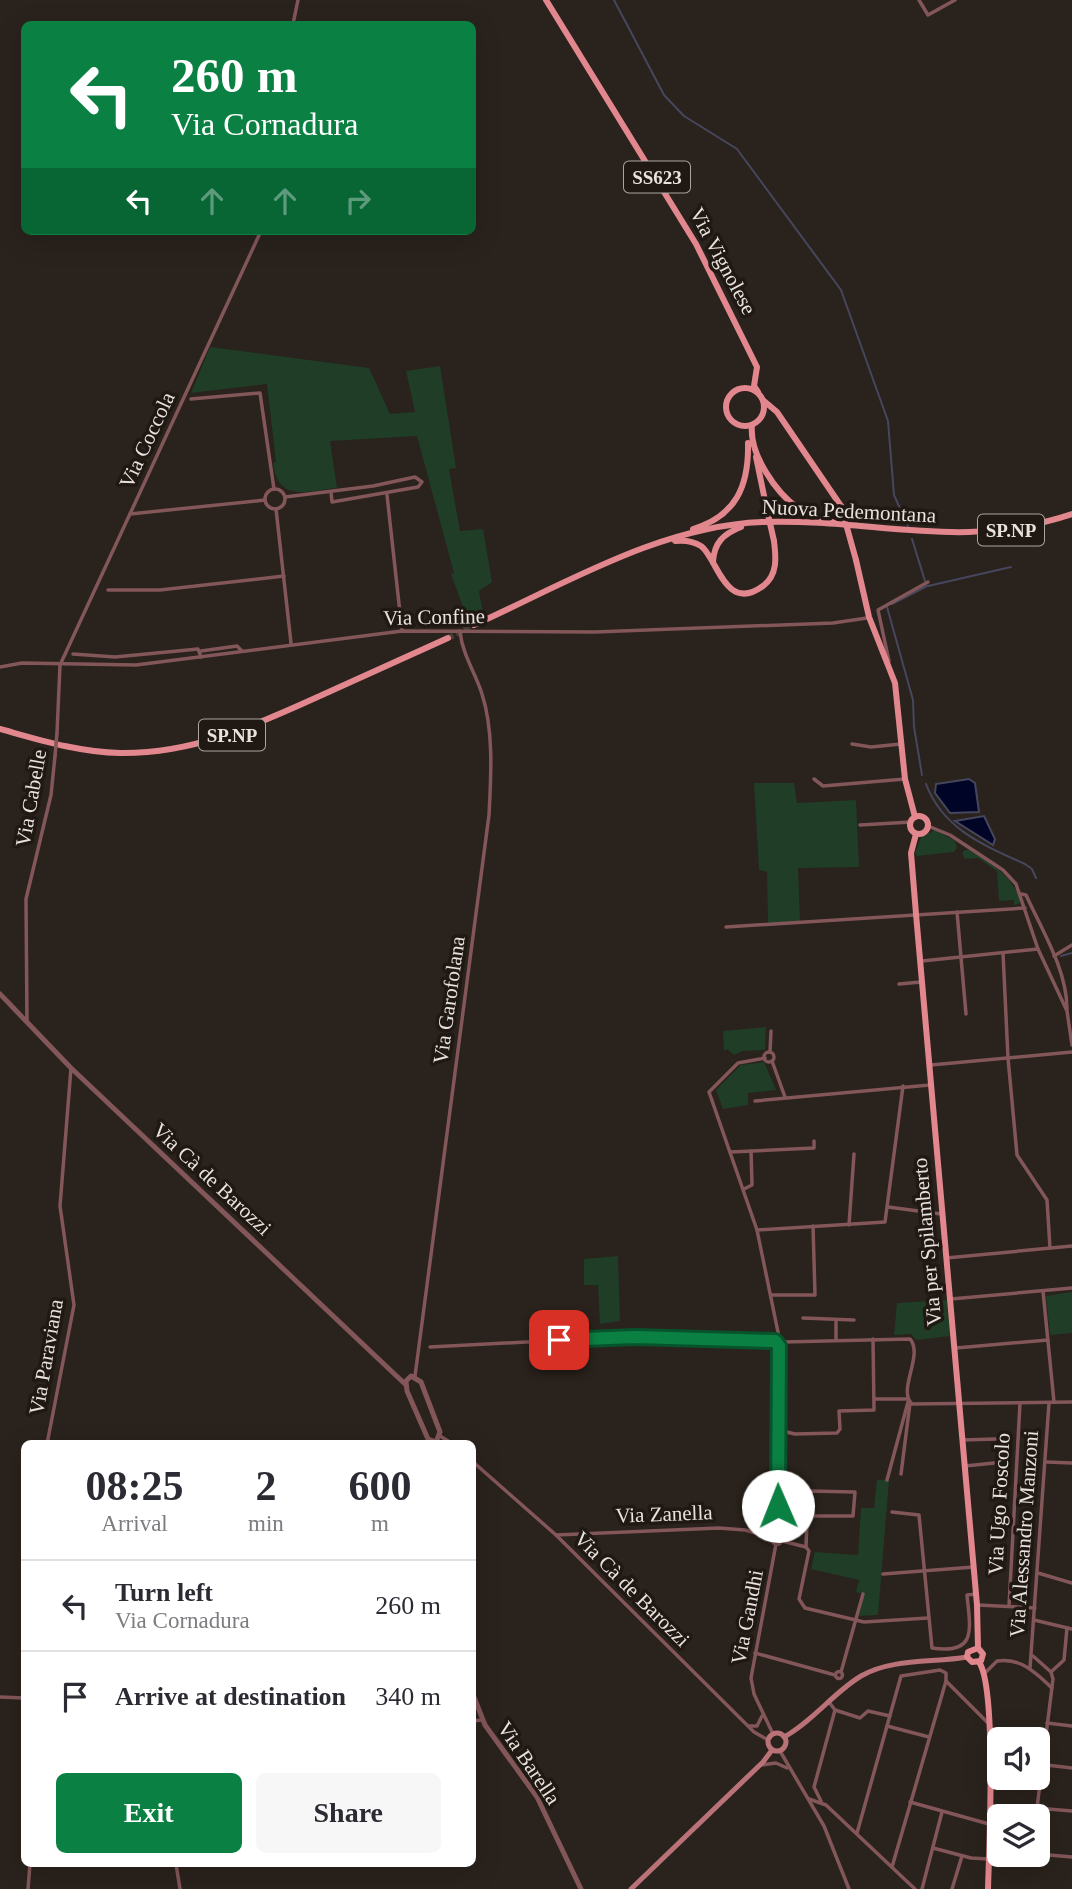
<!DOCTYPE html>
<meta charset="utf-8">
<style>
:root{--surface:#fff;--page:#f7f7f7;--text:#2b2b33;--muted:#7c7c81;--line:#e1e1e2;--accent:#0b8043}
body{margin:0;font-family:Georgia,serif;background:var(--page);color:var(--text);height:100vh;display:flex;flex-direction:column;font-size:26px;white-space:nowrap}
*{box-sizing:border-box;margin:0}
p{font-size:23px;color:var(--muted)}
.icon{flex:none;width:38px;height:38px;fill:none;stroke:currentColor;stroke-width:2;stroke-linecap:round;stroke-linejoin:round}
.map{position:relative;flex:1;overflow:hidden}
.sheet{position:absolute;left:21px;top:1440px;width:455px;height:427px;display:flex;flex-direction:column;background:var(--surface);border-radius:10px;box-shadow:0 7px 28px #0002}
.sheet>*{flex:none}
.banner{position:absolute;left:21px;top:21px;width:455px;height:214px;border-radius:10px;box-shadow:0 7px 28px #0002;background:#0b8043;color:#fff;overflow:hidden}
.buttons{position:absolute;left:987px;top:1727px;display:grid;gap:14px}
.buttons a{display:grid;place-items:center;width:63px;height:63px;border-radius:10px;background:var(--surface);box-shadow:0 7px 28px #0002;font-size:35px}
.pin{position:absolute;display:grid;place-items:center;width:60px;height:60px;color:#fff;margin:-30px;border-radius:14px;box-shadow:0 4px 10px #0006}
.me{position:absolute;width:77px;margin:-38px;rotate:359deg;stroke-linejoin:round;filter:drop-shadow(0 0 5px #0008)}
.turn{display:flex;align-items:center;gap:24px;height:147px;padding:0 35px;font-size:32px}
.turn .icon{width:91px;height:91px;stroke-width:2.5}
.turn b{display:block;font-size:49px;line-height:60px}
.lanes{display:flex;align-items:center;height:66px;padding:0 35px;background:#0003;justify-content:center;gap:35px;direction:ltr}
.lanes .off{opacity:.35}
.eta{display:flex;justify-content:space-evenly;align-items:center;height:119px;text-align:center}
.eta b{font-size:42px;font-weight:700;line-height:49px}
.button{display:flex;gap:14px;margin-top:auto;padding:14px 35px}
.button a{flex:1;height:80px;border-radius:10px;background:var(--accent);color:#fff;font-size:28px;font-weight:700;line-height:80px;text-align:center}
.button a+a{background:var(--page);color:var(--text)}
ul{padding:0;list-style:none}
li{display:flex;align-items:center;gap:21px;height:91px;padding:0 35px;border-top:2px solid var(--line)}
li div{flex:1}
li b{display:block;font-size:26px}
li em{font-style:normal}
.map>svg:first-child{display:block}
.green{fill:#1f3d27}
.water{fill:#000527;stroke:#46475e;stroke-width:2}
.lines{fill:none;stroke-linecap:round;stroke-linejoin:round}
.stream{stroke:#46475e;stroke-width:2}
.primary-tunnel{stroke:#463f39;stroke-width:6;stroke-dasharray:6 3;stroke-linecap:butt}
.minor{stroke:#835659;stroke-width:3.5}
.tertiary{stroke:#835659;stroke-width:5}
.secondary{stroke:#b97277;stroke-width:5}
.primary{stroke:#e3878f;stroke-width:6}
.minor-bridge{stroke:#835659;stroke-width:3.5}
.primary-bridge{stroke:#e3878f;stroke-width:6}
.route-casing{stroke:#07532c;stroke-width:18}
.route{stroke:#0b8043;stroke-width:12}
.labels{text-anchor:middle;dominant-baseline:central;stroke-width:7;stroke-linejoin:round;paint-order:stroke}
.shield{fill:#201812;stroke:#aca5a1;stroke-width:2}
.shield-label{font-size:19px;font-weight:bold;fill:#e8e2de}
.street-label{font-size:21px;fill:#e8e2de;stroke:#201812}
</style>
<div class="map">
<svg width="1072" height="1889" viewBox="0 0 1072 1889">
<rect width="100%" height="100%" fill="#2a221c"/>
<!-- green -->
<g class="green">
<path d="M210 347 369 368 390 414 415 412 406 371 440 366 456 468 449 469 460 531 483 529 492 582 479 591 483 613 467 618 451 574 454 573 417 436 330 441 337 488C306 491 278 503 273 463L276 462 267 384 191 393Z"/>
<polygon points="754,783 794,783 797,803 856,800 859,867 798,868 800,921 768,924 767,872 759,870"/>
<polygon points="935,830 955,841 957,847 954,852 917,856 915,853 921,837"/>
<path d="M965 850H969C992 864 1010 874 1021 900L1019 904 1014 905V900L999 901 997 871 978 858 965 859 962 853Z"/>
<polygon points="766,1027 765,1050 743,1051 734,1055 727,1049 724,1051 723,1031"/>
<polygon points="764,1062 776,1090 748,1093 748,1105 723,1109 716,1090 741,1065"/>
<polygon points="618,1256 620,1321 600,1324 598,1285 584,1285 584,1259"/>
<polygon points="1072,1292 1072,1333 1050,1335 1046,1296"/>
<polygon points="947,1300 950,1336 916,1340 911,1334 894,1335 897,1303"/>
<polygon points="877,1480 889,1480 878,1615 859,1616 864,1594 856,1592 859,1580 811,1569 815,1552 858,1555 861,1508 874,1508"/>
</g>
<!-- water -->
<g class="water">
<polygon points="969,779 975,783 979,812 950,813 935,793 936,784"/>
<polygon points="984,816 995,839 993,845 955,821"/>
</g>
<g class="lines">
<!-- stream -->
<g class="stream">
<polyline points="614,0 664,95 684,116 737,149 841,290 888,421 894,495 908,526"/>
<polyline points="912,539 925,581"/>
<polyline points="928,586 1011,567"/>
<polyline points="892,604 927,586"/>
<polyline points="887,607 913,700 914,727 922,775"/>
<path d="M926 784C943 829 983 845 1025 864L1032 869 1036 878"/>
<polyline points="1061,956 1072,953"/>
</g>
<!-- primary-tunnel -->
<polyline class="primary-tunnel" points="448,638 474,625"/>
<!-- minor -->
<g class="minor">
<polyline points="919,0 928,15 955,0"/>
<polyline points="293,24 298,0"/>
<polyline points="191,399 260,393 274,489"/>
<circle cx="275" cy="499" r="10"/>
<polyline points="387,495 402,631"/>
<polyline points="285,497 373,486 415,477 422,482 418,487 332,502 331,492"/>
<polyline points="276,509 291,643"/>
<polyline points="130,514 265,500"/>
<polyline points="108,590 160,590 284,576"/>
<polyline points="201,651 237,646 242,651"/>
<polyline points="73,654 115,657 198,649 201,657"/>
<polyline points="889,661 878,610 928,582"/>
<polyline points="0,667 22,663 136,665 402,631 595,632 833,623 867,618"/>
<polyline points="57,733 60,665 261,231"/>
<polyline points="852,744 871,747 901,744"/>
<polyline points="814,779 823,786 905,779"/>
<polyline points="860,825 911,822"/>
<polyline points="928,826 950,835 1003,870 1016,884 1038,949 1067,1011 1072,1045"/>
<path d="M1021 894 1026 895C1042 930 1067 970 1067 1009"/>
<polyline points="957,912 966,1014"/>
<polyline points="726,927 1025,908"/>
<polyline points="1003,953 1008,1058 1017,1155 1047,1200 1050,1248"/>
<polyline points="1054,956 1072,945"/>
<polyline points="922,961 1038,949"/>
<polyline points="899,984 921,982"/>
<polyline points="27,1022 26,899 51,795 55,756"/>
<polyline points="770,1052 771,1031"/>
<circle cx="769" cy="1057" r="5"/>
<polyline points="765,1058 738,1063 709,1092 757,1230 779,1337"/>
<polyline points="772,1061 785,1097"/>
<polyline points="931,1065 1072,1052"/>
<polyline points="755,1101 930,1085"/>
<polyline points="730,1152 814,1148 814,1141"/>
<polyline points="744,1189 752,1185 751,1151"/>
<polyline points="888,1207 941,1214"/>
<polyline points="849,1225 854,1154"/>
<polyline points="757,1230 885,1222 903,1086"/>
<polyline points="946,1258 1072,1246"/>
<polyline points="1043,1291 1054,1402"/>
<polyline points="772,1295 815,1295 813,1226"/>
<polyline points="951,1299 1072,1288"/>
<polyline points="803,1318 854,1320"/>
<circle cx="779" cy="1342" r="4.5"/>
<polyline points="836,1340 836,1320"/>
<path d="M784 1342 910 1339C924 1355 897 1390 912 1404L1072 1402"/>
<polyline points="430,1347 621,1337 775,1341"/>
<polyline points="956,1348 1048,1340"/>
<path d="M415 1376 489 815C491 777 494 731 482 694 475 672 463 656 460 632"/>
<polyline points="874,1399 908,1399"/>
<polyline points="778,1430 795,1434 837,1433 840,1429 839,1411 874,1410 873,1339"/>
<polyline points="440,1436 453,1444"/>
<polyline points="962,1440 996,1439"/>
<polyline points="47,1444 74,1305 60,1206 71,1068"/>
<polyline points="472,1461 556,1535 754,1732 768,1740"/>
<polyline points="1046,1462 1072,1463"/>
<polyline points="965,1466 994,1463"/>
<polyline points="901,1474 910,1403"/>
<polyline points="887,1480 908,1402"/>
<path d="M892 1512 919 1515 932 1648C978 1655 970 1628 967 1595L976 1594"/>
<polyline points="556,1535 719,1528 745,1530 773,1538"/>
<polyline points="778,1535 779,1346"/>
<circle cx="777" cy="1540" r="4.5"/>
<polyline points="782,1541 806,1547 809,1551 799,1599 805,1608 864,1622 928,1618"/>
<polyline points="806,1547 808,1493 809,1491 855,1492 853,1516 807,1516"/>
<polyline points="1038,1573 1072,1583"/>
<polyline points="883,1574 974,1567"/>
<polyline points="978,1605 1035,1608"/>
<polyline points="1009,1606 1020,1403"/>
<polyline points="1034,1620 1072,1629"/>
<polyline points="755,1653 835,1675"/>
<polyline points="1033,1656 1051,1672 1053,1679 1036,1816"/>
<polyline points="1030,1668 1049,1403"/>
<circle cx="839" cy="1675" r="3.5"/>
<polyline points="841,1672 863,1594"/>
<polyline points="1051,1672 1064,1660 1067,1628"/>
<path d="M985 1673 997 1661C1020 1657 1036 1673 1052 1688"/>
<polyline points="946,1681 989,1724"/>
<polyline points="0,1697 24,1698"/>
<polyline points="829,1702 835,1710 860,1718 868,1711 890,1716"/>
<polyline points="472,1721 482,1720"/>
<polyline points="1047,1723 1072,1726"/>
<polyline points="749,1726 757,1726 762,1716"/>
<polyline points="887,1726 929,1737"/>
<polyline points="773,1734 754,1694 751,1678 776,1544"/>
<polyline points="780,1751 824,1826 849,1889"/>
<polyline points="1038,1764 1072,1768"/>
<polyline points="761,1765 776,1763 787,1768"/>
<polyline points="809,1799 826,1805 915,1889"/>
<polyline points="821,1801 814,1787 835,1710"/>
<polyline points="910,1802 989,1824"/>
<polyline points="1036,1808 1072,1811"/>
<polyline points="857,1833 901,1676 940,1670 946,1673 946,1681 892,1867"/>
<polyline points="933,1848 971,1858 988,1859"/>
<polyline points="1038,1854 1072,1857"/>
<polyline points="176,1864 180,1889"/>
<polyline points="28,1889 30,1864"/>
<polyline points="922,1889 942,1812"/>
<polyline points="952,1889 962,1856"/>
</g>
<!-- tertiary -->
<g class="tertiary">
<polyline points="0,994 71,1068 405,1384"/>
<polygon points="411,1376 421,1382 440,1432 436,1442 428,1439 407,1391 406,1381"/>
<polyline points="472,1692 485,1725 537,1797 581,1889"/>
</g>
<!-- secondary -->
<g class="secondary">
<circle cx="777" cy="1742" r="9"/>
<path d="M784 1737C813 1721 833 1693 861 1676 892 1658 933 1663 967 1657"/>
<polyline points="631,1889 763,1762 772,1750"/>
</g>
<!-- primary -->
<g class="primary">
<polyline points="546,0 696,244 757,367 754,386 758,392"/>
<circle cx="745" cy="407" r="19"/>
<polyline points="764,401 777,412 841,506"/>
<path d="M752 425C749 454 776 493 799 509 810 516 823 519 835 523"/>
<polyline points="756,457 767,510"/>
<path d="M693 529C736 516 749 486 748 443"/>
<path d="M675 541C684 540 693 541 701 546 717 557 725 614 763 586 778 575 776 557 774 541"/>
<polyline points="856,560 869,617 895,683 905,779 915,817"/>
<path d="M713 562C714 543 723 534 741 527"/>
<path d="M474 625C565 584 660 526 762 522 874 518 958 552 1072 514"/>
<path d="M0 729C40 740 78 752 120 753 194 754 256 725 322 695 364 676 406 657 448 638"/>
<circle cx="919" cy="825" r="9"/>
<polyline points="916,834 911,853 916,914 977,1605 978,1648 983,1654 981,1661 972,1662 967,1657 968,1652 978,1648"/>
<path d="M979 1662C997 1688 989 1850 988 1889"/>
</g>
<!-- minor-bridge -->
<polyline class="minor-bridge" points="55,756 57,733"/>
<!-- primary-bridge -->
<g class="primary-bridge">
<polyline points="841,506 856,560"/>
<polyline points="767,510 774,541"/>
</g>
</g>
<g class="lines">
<!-- route casing -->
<g class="route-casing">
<polyline id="route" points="559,1340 635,1337 775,1341 779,1346 778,1506"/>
</g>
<!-- route -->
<use href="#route" class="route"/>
</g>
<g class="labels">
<!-- shield labels -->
<g class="shield">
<rect x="624" y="161.5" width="66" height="31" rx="5"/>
<rect x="978" y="514.5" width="66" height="31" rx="5"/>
<rect x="199" y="719.5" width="66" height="31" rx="5"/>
</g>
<g class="shield-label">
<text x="657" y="177">SS623</text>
<text x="1011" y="530">SP.NP</text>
<text x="232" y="735">SP.NP</text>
</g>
<!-- street labels -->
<g class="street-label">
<text transform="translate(723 261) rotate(62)">Via Vignolese</text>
<text transform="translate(147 440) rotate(-65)">Via Coccola</text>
<text transform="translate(849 511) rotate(3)">Nuova Pedemontana</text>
<text transform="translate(434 617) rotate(-1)">Via Confine</text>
<text transform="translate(31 798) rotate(-80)">Via Cabelle</text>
<text transform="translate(449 1000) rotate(-82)">Via Garofolana</text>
<text transform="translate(212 1179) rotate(43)">Via Cà de Barozzi</text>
<text transform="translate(927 1242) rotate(-95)">Via per Spilamberto</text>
<text transform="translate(46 1357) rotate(-80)">Via Paraviana</text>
<text transform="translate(999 1504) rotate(-87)">Via Ugo Foscolo</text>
<text transform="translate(664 1514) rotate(-2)">Via Zanella</text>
<text transform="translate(1024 1534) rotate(-86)">Via Alessandro Manzoni</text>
<text transform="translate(632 1589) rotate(45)">Via Cà de Barozzi</text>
<text transform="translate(747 1617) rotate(-79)">Via Gandhi</text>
<text transform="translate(529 1763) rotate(56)">Via Barella</text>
</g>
</g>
</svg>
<div class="buttons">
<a><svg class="icon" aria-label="sound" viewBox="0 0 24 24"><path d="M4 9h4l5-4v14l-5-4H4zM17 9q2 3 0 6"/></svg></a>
<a><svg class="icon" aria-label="layers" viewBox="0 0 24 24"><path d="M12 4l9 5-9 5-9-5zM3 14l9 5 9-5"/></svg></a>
</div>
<div class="pin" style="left:559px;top:1340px;background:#d93025"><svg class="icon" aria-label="arrive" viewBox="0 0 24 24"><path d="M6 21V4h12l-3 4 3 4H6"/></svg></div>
<svg class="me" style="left:778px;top:1506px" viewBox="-20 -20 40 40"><circle r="19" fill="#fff"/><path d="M0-13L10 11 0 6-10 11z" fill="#0b8043"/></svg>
<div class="banner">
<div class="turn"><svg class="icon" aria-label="left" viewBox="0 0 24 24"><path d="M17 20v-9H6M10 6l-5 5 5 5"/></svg><div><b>260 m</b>Via Cornadura</div></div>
<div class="lanes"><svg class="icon" aria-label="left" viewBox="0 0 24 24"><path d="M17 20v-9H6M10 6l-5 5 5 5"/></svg><svg class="icon off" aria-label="ahead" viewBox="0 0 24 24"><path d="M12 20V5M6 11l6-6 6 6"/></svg><svg class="icon off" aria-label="ahead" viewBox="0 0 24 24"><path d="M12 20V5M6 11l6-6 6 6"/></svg><svg class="icon off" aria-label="right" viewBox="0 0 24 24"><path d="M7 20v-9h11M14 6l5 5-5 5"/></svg></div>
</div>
<section class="sheet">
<div class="eta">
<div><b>08:25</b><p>Arrival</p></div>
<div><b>2</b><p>min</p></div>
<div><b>600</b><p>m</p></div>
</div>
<ul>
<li><svg class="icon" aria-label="left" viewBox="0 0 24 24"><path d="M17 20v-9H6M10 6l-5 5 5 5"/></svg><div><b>Turn left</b><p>Via Cornadura</p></div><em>260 m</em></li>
<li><svg class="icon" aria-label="arrive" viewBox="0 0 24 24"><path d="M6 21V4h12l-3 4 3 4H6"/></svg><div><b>Arrive at destination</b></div><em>340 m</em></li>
</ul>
<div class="button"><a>Exit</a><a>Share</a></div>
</section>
</div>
